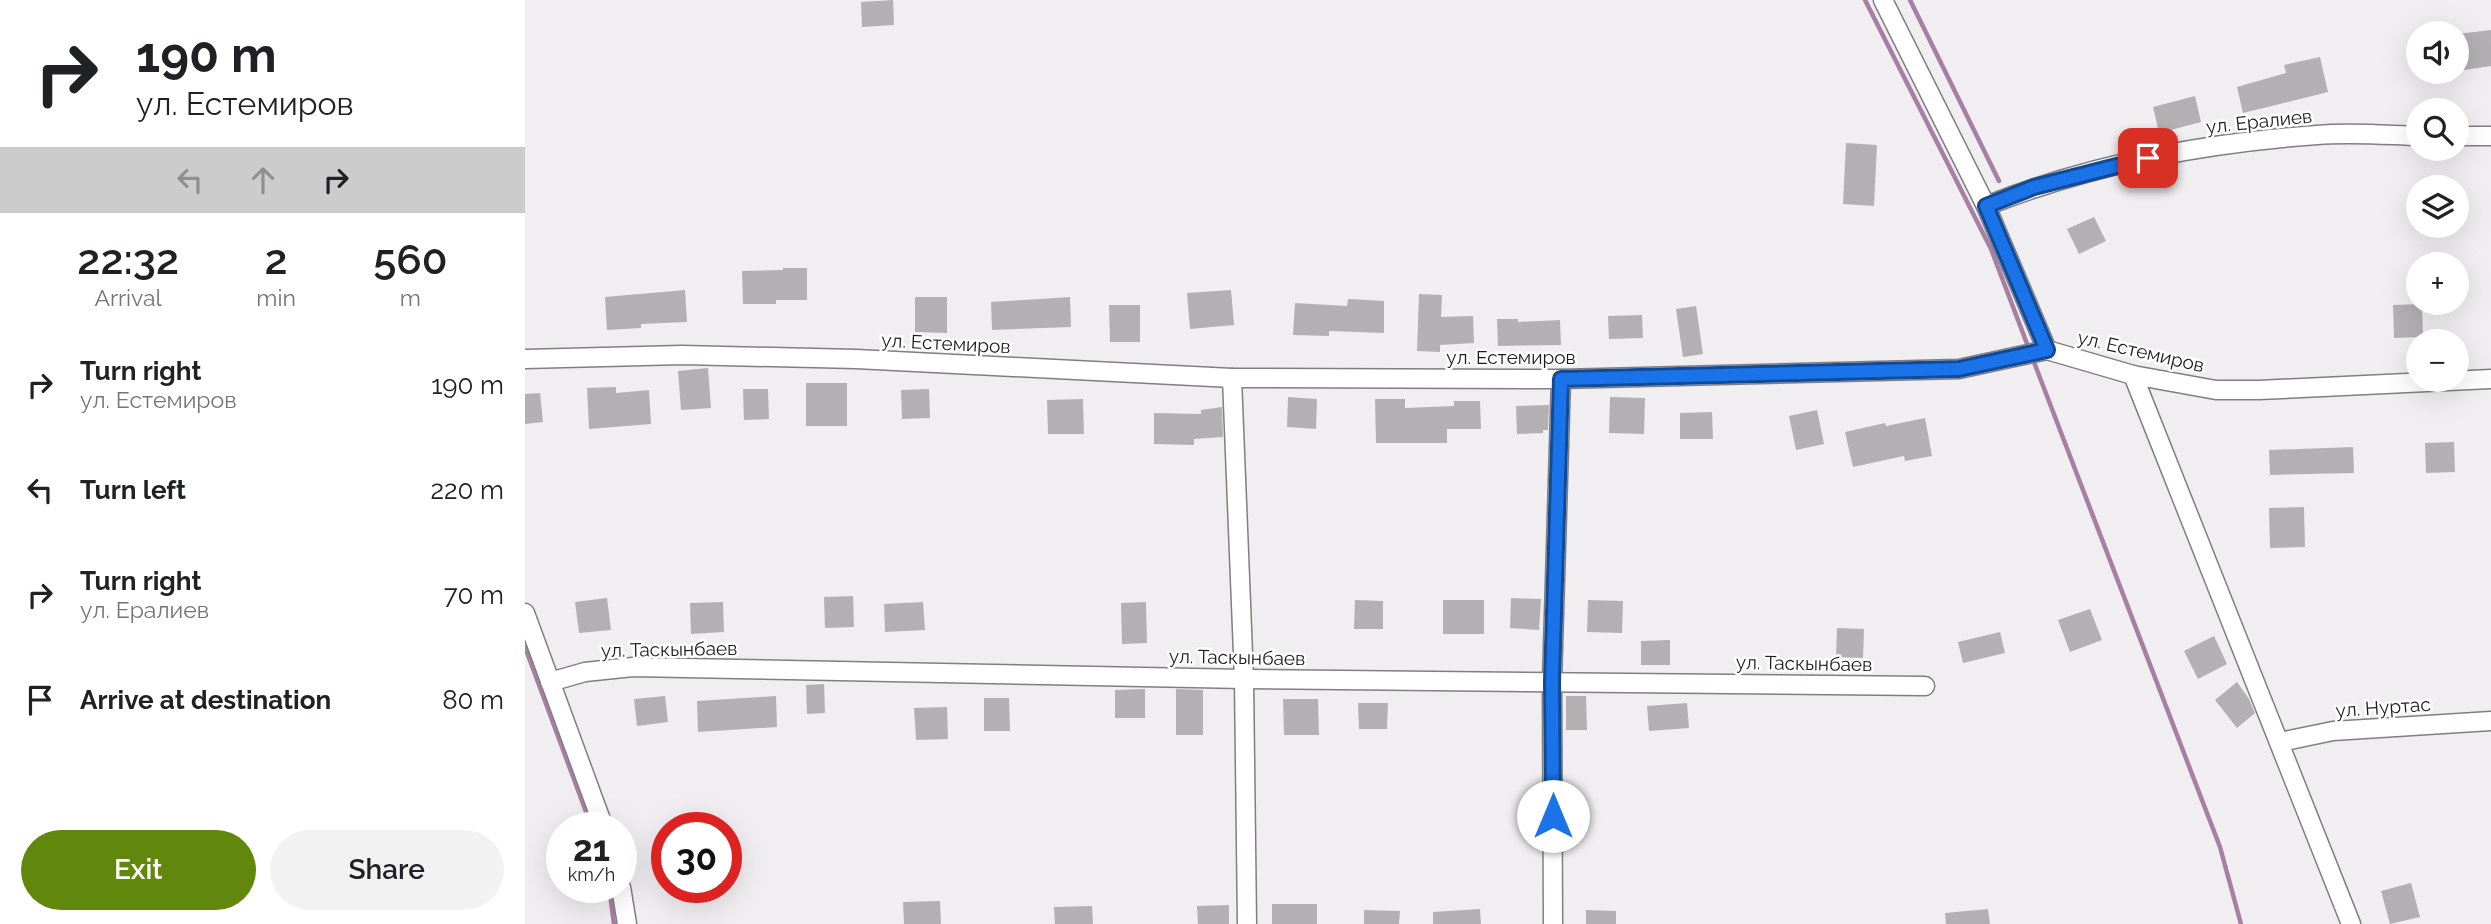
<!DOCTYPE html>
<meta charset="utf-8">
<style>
:root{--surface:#fff;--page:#f2f2f2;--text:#202124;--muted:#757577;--accent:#61870c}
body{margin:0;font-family:Raleway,sans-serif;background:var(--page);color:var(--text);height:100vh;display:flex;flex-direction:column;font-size:26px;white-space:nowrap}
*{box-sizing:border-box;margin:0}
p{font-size:23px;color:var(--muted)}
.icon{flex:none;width:38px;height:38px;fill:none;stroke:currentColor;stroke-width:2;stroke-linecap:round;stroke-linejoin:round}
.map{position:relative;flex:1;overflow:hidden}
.side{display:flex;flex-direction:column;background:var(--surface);width:525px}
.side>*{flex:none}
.guide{background:#fff;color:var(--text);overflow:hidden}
.controls{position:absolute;left:1881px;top:21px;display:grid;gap:14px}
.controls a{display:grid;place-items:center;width:63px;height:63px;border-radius:50%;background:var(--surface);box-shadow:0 7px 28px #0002;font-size:35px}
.speed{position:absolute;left:21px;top:812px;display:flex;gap:14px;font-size:35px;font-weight:700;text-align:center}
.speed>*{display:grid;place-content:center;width:91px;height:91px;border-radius:50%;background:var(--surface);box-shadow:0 7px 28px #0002;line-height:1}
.speed small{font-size:18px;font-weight:400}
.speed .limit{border:10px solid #d22;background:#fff;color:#111}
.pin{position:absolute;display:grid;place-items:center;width:60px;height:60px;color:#fff;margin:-30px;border-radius:14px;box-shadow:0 4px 10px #0006}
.me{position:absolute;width:77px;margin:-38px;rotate:0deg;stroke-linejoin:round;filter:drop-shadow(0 0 5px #0008)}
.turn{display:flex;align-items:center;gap:24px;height:147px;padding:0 21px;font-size:32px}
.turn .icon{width:91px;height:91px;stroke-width:2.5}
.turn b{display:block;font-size:49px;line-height:60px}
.lanes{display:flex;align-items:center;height:66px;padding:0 21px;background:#0003;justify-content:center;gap:35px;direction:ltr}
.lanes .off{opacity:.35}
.eta{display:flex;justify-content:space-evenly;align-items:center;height:119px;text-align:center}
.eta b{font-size:42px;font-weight:600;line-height:49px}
.cta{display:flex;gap:14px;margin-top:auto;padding:14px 21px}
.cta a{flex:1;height:80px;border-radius:42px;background:var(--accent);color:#fff;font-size:28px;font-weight:600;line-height:80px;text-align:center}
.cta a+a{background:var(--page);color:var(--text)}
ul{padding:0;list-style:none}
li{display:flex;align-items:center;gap:21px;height:105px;padding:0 21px}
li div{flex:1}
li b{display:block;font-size:26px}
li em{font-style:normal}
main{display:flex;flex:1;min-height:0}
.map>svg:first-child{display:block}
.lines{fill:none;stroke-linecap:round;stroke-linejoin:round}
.stream{stroke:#a77fa4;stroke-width:4.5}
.building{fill:#b3b0b3}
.minor-casing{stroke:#807e80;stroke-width:21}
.minor{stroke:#fff;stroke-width:18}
.route-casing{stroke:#114b97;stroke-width:18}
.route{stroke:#1a73e8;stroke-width:12}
.labels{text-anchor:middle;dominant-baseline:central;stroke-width:5;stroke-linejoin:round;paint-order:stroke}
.street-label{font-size:19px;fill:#1c1b1b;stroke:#fff}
</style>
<main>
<section class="side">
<div class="guide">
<div class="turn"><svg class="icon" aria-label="right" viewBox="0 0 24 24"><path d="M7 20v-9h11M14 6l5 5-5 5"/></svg><div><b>190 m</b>ул. Естемиров</div></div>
<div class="lanes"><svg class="icon off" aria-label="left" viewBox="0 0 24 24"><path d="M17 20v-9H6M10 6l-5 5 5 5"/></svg><svg class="icon off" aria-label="ahead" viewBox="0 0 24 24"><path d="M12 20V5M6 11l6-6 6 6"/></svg><svg class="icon" aria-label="right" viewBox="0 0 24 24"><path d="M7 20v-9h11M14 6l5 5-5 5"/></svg></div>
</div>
<div class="eta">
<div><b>22:32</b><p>Arrival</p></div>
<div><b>2</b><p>min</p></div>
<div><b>560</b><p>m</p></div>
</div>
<ul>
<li><svg class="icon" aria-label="right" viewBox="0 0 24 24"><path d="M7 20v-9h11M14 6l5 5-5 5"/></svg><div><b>Turn right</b><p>ул. Естемиров</p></div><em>190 m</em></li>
<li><svg class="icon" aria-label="left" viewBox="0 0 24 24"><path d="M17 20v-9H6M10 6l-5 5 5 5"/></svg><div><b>Turn left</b></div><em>220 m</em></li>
<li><svg class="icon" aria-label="right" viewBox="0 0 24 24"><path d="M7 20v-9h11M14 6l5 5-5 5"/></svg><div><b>Turn right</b><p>ул. Ералиев</p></div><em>70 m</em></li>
<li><svg class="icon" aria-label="arrive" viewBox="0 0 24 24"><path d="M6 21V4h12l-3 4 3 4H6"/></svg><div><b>Arrive at destination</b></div><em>80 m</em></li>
</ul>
<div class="cta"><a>Exit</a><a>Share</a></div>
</section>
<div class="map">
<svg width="1966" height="924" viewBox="0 0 1966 924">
<rect width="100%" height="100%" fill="#f1eef1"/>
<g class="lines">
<!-- stream -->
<g class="stream">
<polyline points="1340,0 1466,249 1504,349"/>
<polyline points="1385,0 1474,181"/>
<polyline points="1507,357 1695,847 1716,924"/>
<polyline points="0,647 67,828"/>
<polyline points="84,887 89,924"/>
</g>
</g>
<!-- building -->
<g class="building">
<polygon points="368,0 369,25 337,27 336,2"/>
<polygon points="1966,30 1966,66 1932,71 1932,34"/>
<polygon points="1795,57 1803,92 1718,113 1712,87 1761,73 1759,65"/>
<polygon points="1670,96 1676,122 1634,133 1628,107"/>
<polygon points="1321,143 1352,145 1349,206 1318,204"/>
<polygon points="1569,217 1581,241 1554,254 1542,229"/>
<polygon points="258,268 282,268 282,300 251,300 251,304 218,304 217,271 258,270"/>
<polygon points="160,290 162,322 116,324 116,328 82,330 80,297"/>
<polygon points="706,290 709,325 665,329 662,293"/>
<polygon points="894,294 917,295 916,317 948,316 949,343 915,345 915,352 892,351"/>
<polygon points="390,297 422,297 422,333 390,332"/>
<polygon points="545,297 546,327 467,330 466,302"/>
<polygon points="823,299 859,301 859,333 804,331 804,336 768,335 770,303 822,306"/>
<polygon points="1897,304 1898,337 1869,338 1868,305"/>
<polygon points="584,305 615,305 615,342 585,342"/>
<polygon points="1171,306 1178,354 1158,357 1151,309"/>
<polygon points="1117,315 1118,338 1084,339 1083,316"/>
<polygon points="972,319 993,319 993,322 1035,320 1036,345 973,346"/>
<polygon points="183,368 186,408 156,410 153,371"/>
<rect x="281" y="383" width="41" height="43"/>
<polygon points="91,387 91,393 124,390 126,424 64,429 62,388"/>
<polygon points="218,389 243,389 244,419 219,420"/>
<polygon points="404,389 405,418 377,419 376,390"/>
<polygon points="15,393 18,422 0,424 0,394"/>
<polygon points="763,397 792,399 791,429 762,427"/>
<polygon points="1085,397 1120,398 1119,434 1084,433"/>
<polygon points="558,399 559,434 523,434 522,400"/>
<polygon points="850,399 880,399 880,408 929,406 929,401 955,401 956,429 922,429 922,443 851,443"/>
<polygon points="1024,405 1023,430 1018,430 1018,433 992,434 991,406"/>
<polygon points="697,407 698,437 669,439 669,445 629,444 629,413 676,414 676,410"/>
<polygon points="1292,410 1299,444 1271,450 1264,416"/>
<polygon points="1187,412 1188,439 1155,439 1155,413"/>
<polygon points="1400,418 1407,456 1380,461 1379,456 1328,467 1320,432 1360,423 1361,426"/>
<polygon points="1929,442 1930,472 1901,473 1900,443"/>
<polygon points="1828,447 1829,473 1745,475 1744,450"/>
<polygon points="1779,507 1780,547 1745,548 1744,508"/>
<polygon points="328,596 329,627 300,628 299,597"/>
<polygon points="82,598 86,630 54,633 50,602"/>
<polygon points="986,598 1016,599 1014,630 985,628"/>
<polygon points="830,600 858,601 858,629 829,629"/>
<rect x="918" y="600" width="41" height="34"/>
<polygon points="1063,600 1098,601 1097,633 1062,632"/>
<polygon points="198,602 199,632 166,634 165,603"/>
<polygon points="398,602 400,630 360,632 359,604"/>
<polygon points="621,602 622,643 597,644 596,603"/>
<polygon points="1565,609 1577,640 1545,652 1533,620"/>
<polygon points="1312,628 1339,629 1338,658 1311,657"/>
<polygon points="1475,632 1480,653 1438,663 1433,642"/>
<polygon points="1689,636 1702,664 1673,679 1659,651"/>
<polygon points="1145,640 1145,665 1116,665 1116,641"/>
<polygon points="1712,682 1724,699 1730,713 1712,728 1690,700"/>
<polygon points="299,684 300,713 282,714 281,685"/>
<polygon points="620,689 620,718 590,718 590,690"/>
<polygon points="651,689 678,690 678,735 651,735"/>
<polygon points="140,696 143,722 112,726 109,699"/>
<polygon points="251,696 252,727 173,732 172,701"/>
<polygon points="1041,696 1061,696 1062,730 1041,730"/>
<polygon points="459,698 484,698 485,731 459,731"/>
<polygon points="758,699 793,699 794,735 759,735"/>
<polygon points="833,703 863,703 862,729 834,729"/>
<polygon points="1162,703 1164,728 1124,731 1122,706"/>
<polygon points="422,707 423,739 391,740 389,708"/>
<polygon points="1886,883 1895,917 1865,924 1856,891"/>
<polygon points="415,901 416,924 379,924 378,902"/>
<rect x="747" y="904" width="45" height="20"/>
<polygon points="704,905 704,924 673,924 672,906"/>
<polygon points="567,906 568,924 530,924 529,907"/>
<polygon points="955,909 956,924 908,924 908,912"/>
<polygon points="1463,909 1465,924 1421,924 1420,913"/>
<polygon points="839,910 875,911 874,924 839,924"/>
<polygon points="1061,910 1091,911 1091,924 1061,924"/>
</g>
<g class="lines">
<!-- minor casing -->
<g class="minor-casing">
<g id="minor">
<polyline points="1358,0 1461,206 1522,350"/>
<polyline points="1932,136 1966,136"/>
<path d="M1461 206C1566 164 1680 143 1792 135 1826 132 1860 135 1894 136"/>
<polyline points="0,359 157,355 331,359 707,378 1036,379 1434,369 1522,350 1608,375 1691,390 1734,390 1966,379"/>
<polyline points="1608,375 1826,924"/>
<polyline points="707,378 719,679 722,924"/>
<polyline points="0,613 79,828"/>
<polyline points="25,682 60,672 108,667 719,679 1400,686"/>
<polyline points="1755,742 1808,731 1966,721"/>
<polyline points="96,887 102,924"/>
<polyline points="1028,924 1027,681 1036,379"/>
</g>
</g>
<!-- minor -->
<use href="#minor" class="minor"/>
</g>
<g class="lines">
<!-- route casing -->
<g class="route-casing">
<polyline id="route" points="1028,816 1027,681 1036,379 1434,369 1522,350 1461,206 1509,187 1623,158"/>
</g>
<!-- route -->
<use href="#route" class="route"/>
</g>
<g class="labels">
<!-- street labels -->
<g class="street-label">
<text transform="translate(1734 121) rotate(-6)">ул. Ералиев</text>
<text transform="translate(421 343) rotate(3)">ул. Естемиров</text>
<text transform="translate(1616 351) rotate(13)">ул. Естемиров</text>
<text x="986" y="357">ул. Естемиров</text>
<text transform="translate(144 649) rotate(-1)">ул. Таскынбаев</text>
<text transform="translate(712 657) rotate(1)">ул. Таскынбаев</text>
<text transform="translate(1279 663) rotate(1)">ул. Таскынбаев</text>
<text transform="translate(1858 707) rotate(-4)">ул. Нуртас</text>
</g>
</g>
</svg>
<div class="controls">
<a><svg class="icon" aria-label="sound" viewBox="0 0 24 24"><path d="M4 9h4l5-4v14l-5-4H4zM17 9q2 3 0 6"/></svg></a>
<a><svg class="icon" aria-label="search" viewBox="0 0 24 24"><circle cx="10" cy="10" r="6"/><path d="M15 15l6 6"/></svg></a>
<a><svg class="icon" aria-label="layers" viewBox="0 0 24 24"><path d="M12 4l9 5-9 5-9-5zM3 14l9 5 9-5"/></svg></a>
<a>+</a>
<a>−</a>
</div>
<div class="speed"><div>21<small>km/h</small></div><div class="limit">30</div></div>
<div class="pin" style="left:1623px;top:158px;background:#d93025"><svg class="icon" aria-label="arrive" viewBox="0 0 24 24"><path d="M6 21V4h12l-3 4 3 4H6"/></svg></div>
<svg class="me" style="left:1028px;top:816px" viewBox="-20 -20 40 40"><circle r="19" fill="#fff"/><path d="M0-13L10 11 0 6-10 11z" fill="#1a73e8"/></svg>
</div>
</main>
